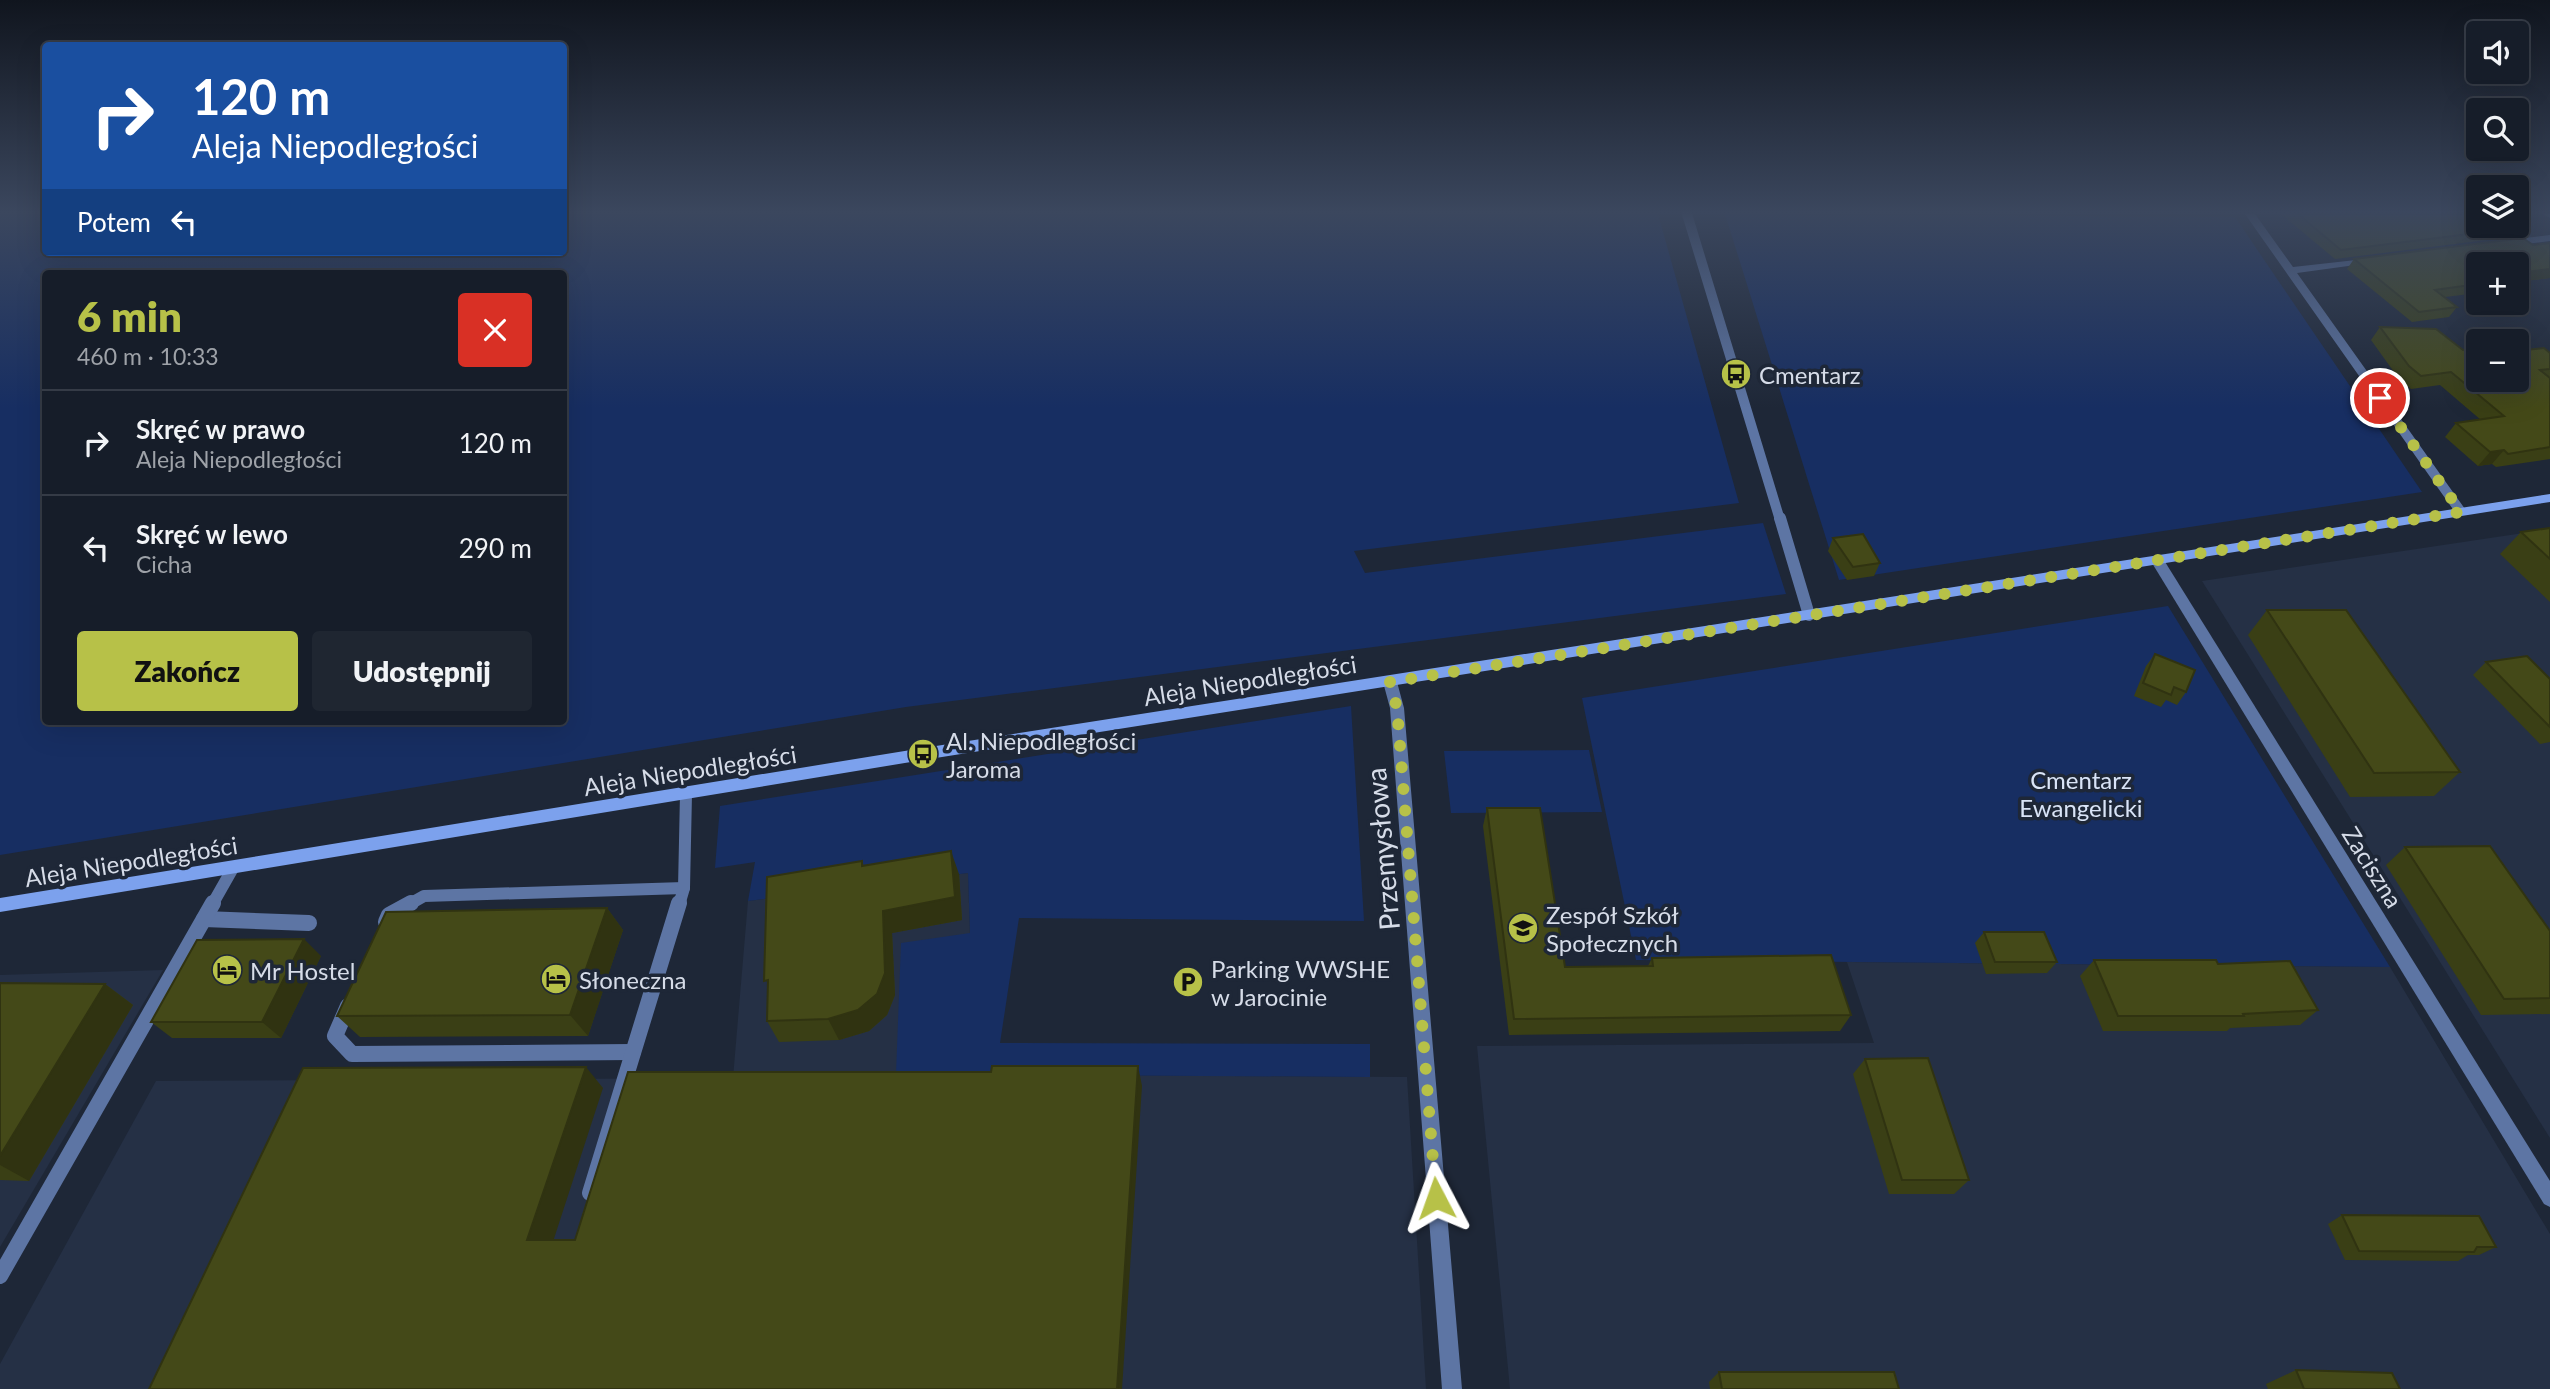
<!DOCTYPE html>
<html lang="pl">
<meta charset="utf-8">
<style>
:root{--surface:#161d29;--page:#1f2631;--text:#f1f3f6;--muted:#9ea2a8;--line:#353b46;--accent:#b7c148}
body{margin:0;font-family:Lato,sans-serif;background:var(--page);color:var(--text);height:100vh;display:flex;flex-direction:column;font-size:26px;white-space:nowrap}
*{box-sizing:border-box;margin:0}
p{font-size:23px;color:var(--muted)}
.icon{flex:none;width:38px;height:38px;fill:none;stroke:currentColor;stroke-width:2;stroke-linecap:round;stroke-linejoin:round}
.map{position:relative;flex:1;overflow:hidden}
.side{position:absolute;left:42px;top:270px;width:525px;height:455px;display:flex;flex-direction:column;background:var(--surface);border-radius:7px;box-shadow:0 7px 28px #0002,0 0 0 2px var(--line)}
.side>*{flex:none}
.guide{position:absolute;left:42px;top:42px;width:525px;height:214px;border-radius:7px;box-shadow:0 7px 28px #0002,0 0 0 2px var(--line);background:#1a4fa0;color:#fff;overflow:hidden}
.tools{position:absolute;left:2466px;top:21px;display:grid;gap:14px}
.tools a{display:grid;place-items:center;width:63px;height:63px;border-radius:7px;background:var(--surface);box-shadow:0 7px 28px #0002,0 0 0 2px var(--line);font-size:35px}
.pin{position:absolute;display:grid;place-items:center;width:60px;height:60px;color:#fff;margin:-30px;border:4px solid #fff;border-radius:50%;box-shadow:0 2px 7px #0007}
.me{position:absolute;width:77px;margin:-38px;rotate:356deg;stroke-linejoin:round;filter:drop-shadow(0 0 5px #0008)}
.turn{display:flex;align-items:center;gap:24px;height:147px;padding:0 35px;font-size:32px}
.turn .icon{width:91px;height:91px;stroke-width:2.5}
.turn b{display:block;font-size:49px;line-height:60px}
.then{display:flex;align-items:center;height:66px;padding:0 35px;background:#0003;gap:14px;font-size:26px}
.round{display:grid;place-items:center;flex:none;width:74px;height:74px;border-radius:7px;background:var(--page)}
.overview{display:flex;align-items:center;justify-content:space-between;height:119px;padding:0 35px}
h1{font-size:42px;font-weight:800;line-height:52px;color:var(--accent)}
.button{display:flex;gap:14px;margin-top:auto;padding:14px 35px}
.button a{flex:1;height:80px;border-radius:7px;background:var(--accent);color:#111;font-size:28px;font-weight:800;line-height:80px;text-align:center}
.button a+a{background:var(--page);color:var(--text)}
ul{padding:0;list-style:none}
li{display:flex;align-items:center;gap:21px;height:105px;padding:0 35px;border-top:2px solid var(--line)}
li div{flex:1}
li b{display:block;font-size:26px}
li em{font-style:normal}
.map>svg:first-child{display:block}
.built{fill:#253045}
.green{fill:#172e62;fill-rule:evenodd}
.lines{fill:none;stroke-linecap:round;stroke-linejoin:round}
.service-far2{stroke:#5d75a4;stroke-width:10}
.service-far1{stroke:#5d75a4;stroke-width:12}
.service{stroke:#5d75a4;stroke-width:16}
.minor{fill:#5d75a4;fill-rule:evenodd}
.secondary{fill:#7ca1ed;fill-rule:evenodd}
.wall{fill:#3a3f15}
.shaded-wall{fill:#303311}
.building{fill:#444918;stroke:#303311;stroke-width:2}
.route{stroke:#b7c148;stroke-width:12;stroke-dasharray:0 21.6}
.labels{text-anchor:middle;dominant-baseline:central;stroke-width:7;stroke-linejoin:round;paint-order:stroke}
.poi-label{font-size:24px;fill:#d6dce8;stroke:#1e2737;text-anchor:start}
.street-label{font-size:24px;fill:#d6dce8;stroke:#1e2737}
.park-label{font-size:24px;fill:#d9e4f7;stroke:#1e2737}
.near-street-label{font-size:28px;fill:#d6dce8;stroke:#1e2737}
</style>
<div class="map">
<svg width="2550" height="1389" viewBox="0 0 2550 1389">
<rect width="100%" height="100%" fill="#1e2737"/>
<!-- built -->
<g class="built">
<polygon points="2550,529 2550,1138 2202,581"/>
<polygon points="968,873 970,933 896,1074 1407,1077 1426,1389 0,1389 0,1364 156,1081 733,1078 748,901"/>
<polygon points="1847,962 2390,967 2550,1234 2550,1389 1510,1389 1477,1046 1874,1043"/>
<polygon points="163,970 0,1247 0,975"/>
</g>
<!-- green -->
<g class="green">
<path d="M0 214H45L46 252H564V214H1658L1739 503 1354 551 1365 573 1763 523 1786 594 906 707 0 855ZM564 273V721H46V273Z"/>
<polygon points="1725,214 2235,217 2422,492 1839,580"/>
<polygon points="2168,606 2390,967 1636,960 1582,698"/>
<polygon points="1351,706 1364,921 1019,918 1000,1043 1370,1044 1370,1077 896,1074 901,943 970,933 968,873 748,901 755,862 715,868 720,806"/>
<polygon points="1589,750 1602,812 1451,813 1444,751"/>
</g>
<g class="lines">
<!-- service-far2 -->
<polyline class="service-far2" points="1687,214 1780,520"/>
<!-- service-far1 -->
<g class="service-far1">
<polyline points="1780,518 1809,615"/>
<polyline points="212,905 233,868"/>
<polyline points="408,905 424,896 684,888"/>
<polyline points="679,905 684,888 686,794"/>
</g>
<!-- service -->
<g class="service">
<polyline points="204,919 309,923"/>
<polyline points="386,922 389,915 411,903"/>
<polyline points="348,1006 335,1036 352,1054 633,1052"/>
<polyline points="590,1193 679,903"/>
<polyline points="0,1276 213,903"/>
</g>
<!-- minor -->
<g class="minor">
<polygon points="2245,214 2255,214 2293,267 2374,258 2375,260 2370,263 2297,273 2465,509 2467,512 2465,515 2457,515"/>
<polygon points="2543,214 2550,214 2550,218"/>
<polygon points="2550,235 2550,241 2509,246 2504,243 2509,240"/>
<polygon points="2157,555 2162,557 2550,1181 2550,1207 2544,1204 2152,563 2151,560"/>
<polygon points="1390,677 1397,682 1404,708 1462,1389 1442,1389 1390,708 1383,682"/>
</g>
<!-- secondary -->
<polygon class="secondary" points="2550,494 2550,502 923,760 0,912 0,898 923,748"/>
</g>
<!-- wall -->
<g class="wall">
<polygon points="2281,214 2478,214 2509,229 2502,238 2335,259"/>
<polygon points="2550,243 2550,278 2516,282 2478,264 2478,293 2445,297 2457,307 2449,317 2412,322 2347,269 2354,259"/>
<polygon points="2380,327 2478,380 2550,353 2550,459 2496,467 2492,464 2478,466 2445,437 2456,423 2481,420 2440,385 2411,389 2399,379 2371,340"/>
<polygon points="2550,528 2550,602 2500,554 2521,532"/>
<polygon points="1833,538 1880,563 1874,576 1847,580 1828,551"/>
<polygon points="2267,610 2460,772 2434,796 2350,797 2248,635"/>
<polygon points="2155,654 2186,692 2177,705 2166,700 2161,707 2134,696 2146,666"/>
<polygon points="2486,662 2550,679 2550,742 2540,744 2473,675"/>
<polygon points="1487,808 1565,967 1648,966 1652,958 1851,1015 1840,1031 1509,1035 1483,826"/>
<polygon points="2405,847 2550,931 2550,1014 2481,1015 2386,865"/>
<polygon points="862,861 864,866 959,874 962,920 892,933 895,995 887,1015 869,1031 839,1040 779,1042 767,1021"/>
<polygon points="607,908 623,930 588,1036 360,1037 337,1016"/>
<polygon points="1984,932 2057,962 2047,973 1986,974 1975,943"/>
<polygon points="321,956 281,1038 172,1038 151,1022"/>
<polygon points="2094,960 2218,964 2318,1010 2300,1025 2230,1028 2227,1031 2103,1031 2080,976"/>
<polygon points="0,983 105,984 133,1005 29,1181 0,1180"/>
<polygon points="1865,1059 1969,1180 1954,1194 1889,1194 1853,1074"/>
<polygon points="2342,1215 2496,1247 2479,1255 2468,1255 2458,1261 2345,1260 2328,1224"/>
<polygon points="2296,1370 2400,1389 2268,1389 2266,1384"/>
<polygon points="1719,1372 1899,1389 1710,1389 1709,1382"/>
</g>
<!-- shaded-wall -->
<g class="shaded-wall">
<polygon points="2550,269 2550,278 2516,282 2516,273"/>
<polygon points="2504,450 2492,464 2478,466 2490,452"/>
<polygon points="951,851 959,874 962,920 892,933 895,995 887,1015 869,1031 839,1040 828,1019 883,911"/>
<polygon points="607,908 623,930 588,1036 570,1015"/>
<polygon points="304,939 321,956 281,1038 262,1022"/>
<polygon points="105,984 133,1005 29,1181 0,1165 0,1156"/>
<polygon points="1138,1066 1142,1086 1122,1389 1117,1389"/>
<polygon points="586,1067 603,1088 548,1257 527,1240"/>
</g>
<!-- building -->
<g class="building">
<polygon points="2298,214 2478,214 2478,226 2505,226 2509,229 2341,250"/>
<polygon points="2523,238 2533,245 2550,243 2550,269 2516,273 2516,264 2478,264 2478,284 2435,290 2457,307 2419,312 2354,259"/>
<polygon points="2380,327 2436,329 2463,350 2478,348 2478,380 2516,380 2516,351 2544,348 2550,353 2550,369 2540,370 2550,378 2550,447 2508,454 2504,450 2490,452 2456,423 2504,416 2451,372 2421,376 2409,366"/>
<polygon points="2550,528 2550,559 2521,532"/>
<polygon points="1863,534 1880,563 1853,567 1833,538"/>
<polygon points="2267,610 2346,610 2460,772 2374,773"/>
<polygon points="2155,654 2195,670 2186,692 2174,687 2171,695 2143,683"/>
<polygon points="2527,656 2550,679 2550,727 2486,662"/>
<polygon points="1487,808 1540,808 1565,967 1653,966 1652,958 1831,955 1851,1015 1514,1019"/>
<polygon points="2490,846 2550,931 2550,998 2504,999 2405,847"/>
<polygon points="951,851 955,897 883,911 885,973 877,994 858,1010 828,1019 767,1021 768,980 764,981 767,877 862,861 862,866"/>
<polygon points="607,908 570,1015 337,1016 386,912"/>
<polygon points="1984,932 2044,932 2057,962 1995,962"/>
<polygon points="304,939 262,1022 151,1022 197,940"/>
<polygon points="2094,960 2216,960 2218,964 2290,961 2318,1010 2243,1014 2244,1016 2118,1016"/>
<polygon points="0,983 105,984 0,1156"/>
<polygon points="1928,1058 1969,1180 1902,1180 1865,1059"/>
<polygon points="992,1066 1138,1066 1117,1389 149,1389 303,1068 586,1067 527,1240 575,1240 628,1072 991,1072"/>
<polygon points="2342,1215 2479,1216 2496,1247 2477,1247 2474,1252 2359,1251"/>
<polygon points="2296,1370 2392,1373 2400,1389 2304,1389"/>
<polygon points="1719,1372 1894,1372 1899,1389 1722,1389"/>
</g>
<!-- sky -->
<linearGradient id="sky" x2="0" y2="1"><stop stop-color="#10151e"/><stop offset="0.52" stop-color="#3b475e"/><stop offset="1" stop-color="#3b475e" stop-opacity="0"/></linearGradient>
<rect width="2550" height="408" fill="url(#sky)"/>
<g class="lines">
<!-- route -->
<polyline class="route" points="1436,1198 1397,708 1390,682 2461,512 2380,398"/>
</g>
<!-- icons -->
<defs>
<g id="bus-disc" transform="scale(1.575)"><circle r="9.5" fill="#b7c148" stroke="#1e2737"/><path d="M-5-6H5V4H4V6H2V4H-2V6H-4V4H-5ZM-3.5-4V0h7V-4ZM-3.5 1.2v1.5H-2V1.2ZM2 1.2v1.5H3.5V1.2Z" fill="#111"/></g>
<g id="school-disc" transform="scale(1.575)"><circle r="9.5" fill="#b7c148" stroke="#1e2737"/><path d="M0-5L7-2L0 1L-7-2ZM-4 1L0 2.5L4 1V4Q0 6-4 4Z" fill="#111"/></g>
<g id="hotel-disc" transform="scale(1.575)"><circle r="9.5" fill="#b7c148" stroke="#1e2737"/><path d="M-6-4.5h1.5V1H6V5H4.5V3h-9V5H-6ZM-4 0a1.8 1.8 0 1 1 3.6 0ZM.5 0V-2.5h3Q6-2.5 6 0Z" fill="#111"/></g>
<g id="parking-disc" transform="scale(1.575)"><circle r="9.5" fill="#b7c148" stroke="#1e2737"/><path d="M-3.5-5.5H1a3.5 3.5 0 0 1 0 7H-1V5.5H-3.5ZM-1-3.4V-.6H.8a1.4 1.4 0 0 0 0-2.8Z" fill="#111"/></g>
</defs>
<g fill-rule="evenodd">
<use href="#bus-disc" x="1736" y="374"/>
<use href="#bus-disc" x="923" y="754"/>
<use href="#school-disc" x="1523" y="928"/>
<use href="#hotel-disc" x="227" y="970"/>
<use href="#hotel-disc" x="556" y="979"/>
<use href="#parking-disc" x="1188" y="982"/>
</g>
<g class="labels">
<!-- poi labels -->
<g class="poi-label">
<text x="1759" y="374">Cmentarz</text>
<text x="946" y="740">Al. Niepodległości<tspan x="946" dy="28">Jaroma</tspan></text>
<text x="1546" y="914">Zespół Szkół<tspan x="1546" dy="28">Społecznych</tspan></text>
<text x="1211" y="968">Parking WWSHE<tspan x="1211" dy="28">w Jarocinie</tspan></text>
<text x="250" y="970">Mr Hostel</text>
<text x="579" y="979">Słoneczna</text>
</g>
<!-- street labels -->
<g class="street-label">
<text transform="translate(1250 680) rotate(-9)">Aleja Niepodległości</text>
<text transform="translate(690 770) rotate(-9)">Aleja Niepodległości</text>
<text transform="translate(131 861) rotate(-9)">Aleja Niepodległości</text>
<text transform="translate(2373 867) rotate(58)">Zaciszna</text>
</g>
<!-- park labels -->
<g class="park-label">
<text x="2081" y="779">Cmentarz<tspan x="2081" dy="28">Ewangelicki</tspan></text>
</g>
<!-- near-street labels -->
<g class="near-street-label">
<text transform="translate(1382 849) rotate(-95)">Przemysłowa</text>
</g>
</g>
</svg>
<div class="tools">
<a><svg class="icon" aria-label="sound" viewBox="0 0 24 24"><path d="M4 9h4l5-4v14l-5-4H4zM17 9q2 3 0 6"/></svg></a>
<a><svg class="icon" aria-label="search" viewBox="0 0 24 24"><circle cx="10" cy="10" r="6"/><path d="M15 15l6 6"/></svg></a>
<a><svg class="icon" aria-label="layers" viewBox="0 0 24 24"><path d="M12 4l9 5-9 5-9-5zM3 14l9 5 9-5"/></svg></a>
<a>+</a>
<a>−</a>
</div>
<div class="pin" style="left:2380px;top:398px;background:#d93025"><svg class="icon" aria-label="arrive" viewBox="0 0 24 24"><path d="M6 21V4h12l-3 4 3 4H6"/></svg></div>
<svg class="me" style="left:1436px;top:1198px" viewBox="-20 -20 40 40"><path d="M0-17L14 15 0 8-14 15z" fill="#b7c148" stroke="#fff" stroke-width="4"/></svg>
<div class="guide">
<div class="turn"><svg class="icon" aria-label="right" viewBox="0 0 24 24"><path d="M7 20v-9h11M14 6l5 5-5 5"/></svg><div><b>120 m</b>Aleja Niepodległości</div></div>
<div class="then">Potem<svg class="icon" aria-label="left" viewBox="0 0 24 24"><path d="M17 20v-9H6M10 6l-5 5 5 5"/></svg></div>
</div>
<section class="side">
<div class="overview"><div><h1>6 min</h1><p>460 m · 10:33</p></div><a class="round" style="background:#d93025;color:#fff"><svg class="icon" aria-label="close" viewBox="0 0 24 24"><path d="M6 6l12 12M18 6L6 18"/></svg></a></div>
<ul>
<li><svg class="icon" aria-label="right" viewBox="0 0 24 24"><path d="M7 20v-9h11M14 6l5 5-5 5"/></svg><div><b>Skręć w prawo</b><p>Aleja Niepodległości</p></div><em>120 m</em></li>
<li><svg class="icon" aria-label="left" viewBox="0 0 24 24"><path d="M17 20v-9H6M10 6l-5 5 5 5"/></svg><div><b>Skręć w lewo</b><p>Cicha</p></div><em>290 m</em></li>
</ul>
<div class="button"><a>Zakończ</a><a>Udostępnij</a></div>
</section>
</div>
